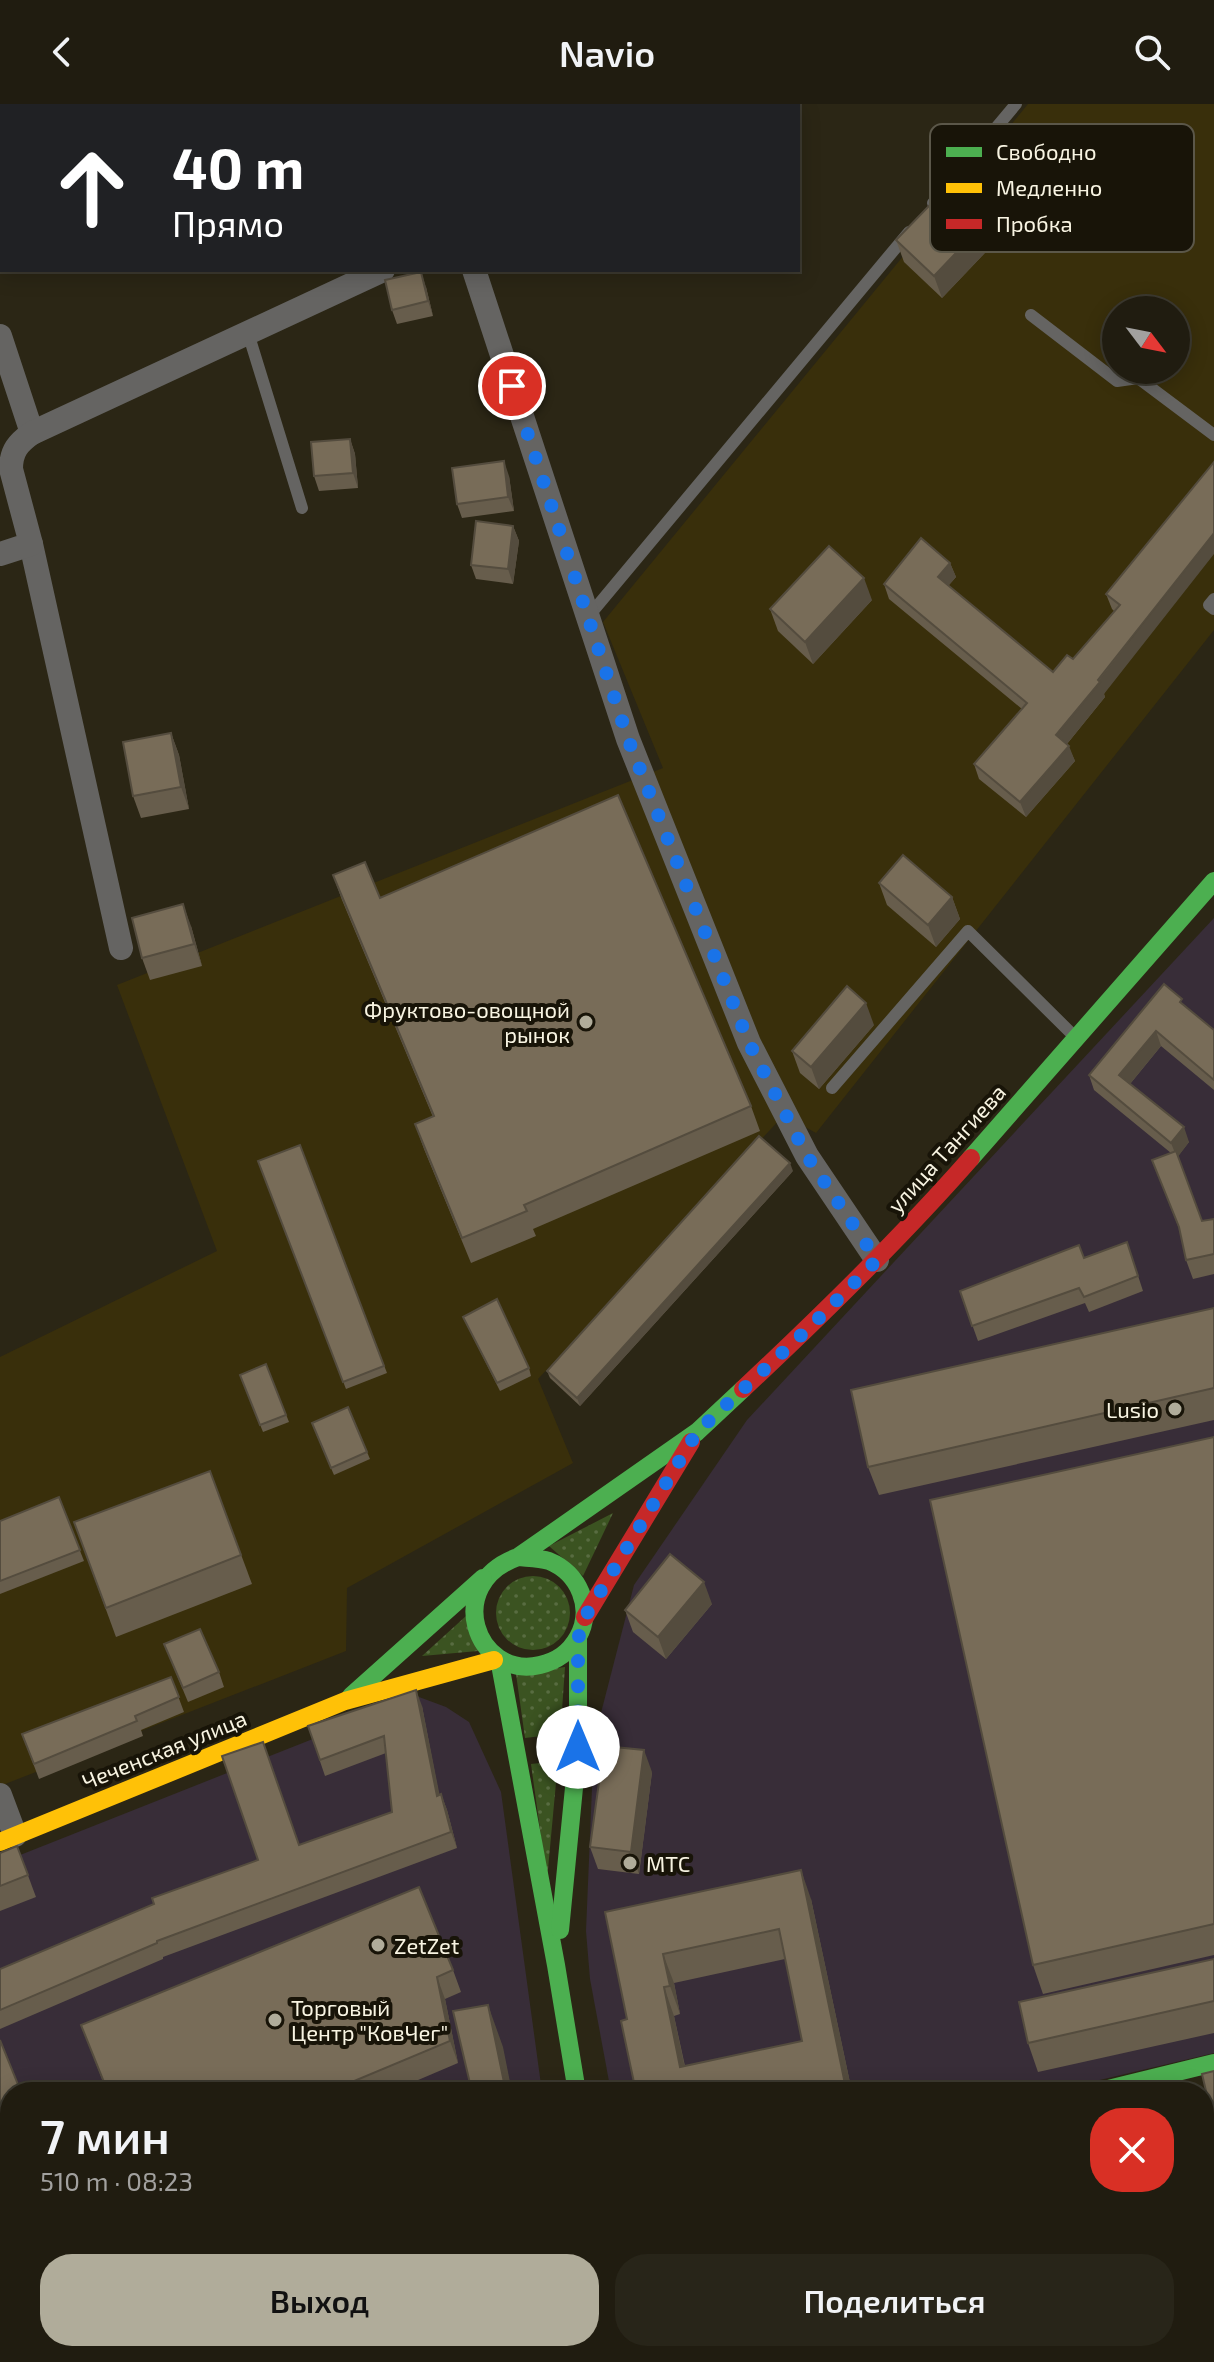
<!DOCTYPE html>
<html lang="ru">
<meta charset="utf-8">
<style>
:root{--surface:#201c10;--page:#282519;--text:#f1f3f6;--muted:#a2a19f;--line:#3d3a30;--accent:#b0ac9a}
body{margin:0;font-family:"Exo 2",sans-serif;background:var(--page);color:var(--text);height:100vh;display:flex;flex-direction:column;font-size:30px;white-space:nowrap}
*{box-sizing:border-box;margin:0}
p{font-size:26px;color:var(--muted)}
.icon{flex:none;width:44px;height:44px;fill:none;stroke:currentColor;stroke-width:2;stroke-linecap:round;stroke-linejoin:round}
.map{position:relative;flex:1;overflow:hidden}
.side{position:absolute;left:0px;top:1978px;width:1214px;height:280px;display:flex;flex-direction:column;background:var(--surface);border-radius:32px 32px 0 0;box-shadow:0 4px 20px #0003,0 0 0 2px var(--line)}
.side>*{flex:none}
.hud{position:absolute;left:0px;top:0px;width:800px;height:168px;box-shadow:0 4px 20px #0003,0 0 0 2px var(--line);background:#202124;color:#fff;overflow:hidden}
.needle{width:52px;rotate:122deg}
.buttons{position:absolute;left:1102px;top:192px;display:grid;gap:16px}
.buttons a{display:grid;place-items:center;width:88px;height:88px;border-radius:50%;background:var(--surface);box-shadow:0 4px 20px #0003,0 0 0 2px var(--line);font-size:40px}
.pin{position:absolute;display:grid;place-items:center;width:68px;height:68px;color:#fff;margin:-34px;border:4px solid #fff;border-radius:50%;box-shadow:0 2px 8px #0007}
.me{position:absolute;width:88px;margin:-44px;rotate:0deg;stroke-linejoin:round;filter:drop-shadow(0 0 6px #0008)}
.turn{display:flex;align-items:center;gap:28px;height:168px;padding:0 40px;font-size:36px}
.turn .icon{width:104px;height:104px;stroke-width:2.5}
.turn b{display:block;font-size:56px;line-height:68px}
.round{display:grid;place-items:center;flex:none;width:84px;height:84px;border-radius:32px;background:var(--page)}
.headline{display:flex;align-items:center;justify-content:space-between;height:136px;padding:0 40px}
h1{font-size:48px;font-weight:600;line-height:60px}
.action{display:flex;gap:16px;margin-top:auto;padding:16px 40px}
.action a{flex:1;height:92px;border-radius:32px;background:var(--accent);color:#111;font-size:32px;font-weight:600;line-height:92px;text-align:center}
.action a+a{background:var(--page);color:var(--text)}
header{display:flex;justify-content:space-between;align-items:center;height:104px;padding:0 40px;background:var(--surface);font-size:36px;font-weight:600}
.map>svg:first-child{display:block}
.commercial{fill:#382d38}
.built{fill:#392f0b;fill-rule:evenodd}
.grass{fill:url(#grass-dots)}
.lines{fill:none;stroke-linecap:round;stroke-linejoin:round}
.lane{stroke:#656462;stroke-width:12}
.street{stroke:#656462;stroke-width:24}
.fast{stroke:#4caf50;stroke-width:18}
.slow{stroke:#ffc107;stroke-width:18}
.jam{stroke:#c62828;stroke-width:18}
.wall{fill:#675d4c;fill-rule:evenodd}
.shaded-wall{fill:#544c3e}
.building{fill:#786c58;stroke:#544c3e;stroke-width:2;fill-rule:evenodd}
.route{stroke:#1a73e8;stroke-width:14;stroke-dasharray:0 25.2}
.poi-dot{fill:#b0ac9a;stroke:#181408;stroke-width:3}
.labels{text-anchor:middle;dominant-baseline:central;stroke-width:8;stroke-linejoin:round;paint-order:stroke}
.poi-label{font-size:22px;fill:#f8f4e2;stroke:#181408;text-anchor:start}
.street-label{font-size:22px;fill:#f8f4e2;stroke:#181408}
.key{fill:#181408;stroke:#5b5749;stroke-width:2}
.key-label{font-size:22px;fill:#f8f4e2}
</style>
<header><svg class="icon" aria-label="back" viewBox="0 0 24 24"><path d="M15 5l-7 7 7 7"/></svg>Navio<svg class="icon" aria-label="search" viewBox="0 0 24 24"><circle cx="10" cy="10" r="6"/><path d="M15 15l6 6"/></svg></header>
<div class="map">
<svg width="1214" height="2258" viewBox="0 0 1214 2258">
<defs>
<pattern id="grass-dots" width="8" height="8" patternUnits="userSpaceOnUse" patternTransform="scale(2)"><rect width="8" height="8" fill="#3b5321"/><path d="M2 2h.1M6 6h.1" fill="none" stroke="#586c41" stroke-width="1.8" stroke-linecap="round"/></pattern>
</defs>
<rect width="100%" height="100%" fill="#2b2615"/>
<!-- commercial -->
<g class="commercial">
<polygon points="1214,814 1214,1949 1049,1988 611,1988 590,1875 586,1827 594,1636 634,1481 747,1316"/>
<polygon points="419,1593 446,1603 469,1618 501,1688 542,1988 10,1988 10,2233 0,2237 0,1759"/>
</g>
<!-- built -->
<path class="built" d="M1028 0H1214V526L816 1029 784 1011 538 1275 573 1359 347 1484 346 1547 0 1682V1253L217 1147 117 881 663 664 603 518ZM1116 206H1176V266H1116Z"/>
<!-- grass -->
<g class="grass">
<polygon points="613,1409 583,1472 549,1442"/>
<circle cx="533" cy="1509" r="37"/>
<polygon points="466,1512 478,1547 422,1552"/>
<polygon points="565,1563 560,1635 542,1632 525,1634 516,1570"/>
<polygon points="558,1657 547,1776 531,1660"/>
</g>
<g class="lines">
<!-- lane -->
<g class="lane">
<polyline points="933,99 1016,0"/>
<polyline points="1031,211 1117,277 1138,274 1214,331"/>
<polyline points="248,229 302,404"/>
<polyline points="1214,495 1209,501 1214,505"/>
<polyline points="588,513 909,128"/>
<polyline points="832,984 968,827 1074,932"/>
</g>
<!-- street -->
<g class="street">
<polyline points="417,0 417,2"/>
<polyline points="589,2 591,0"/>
<polyline points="474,166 628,635 749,939 807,1052 877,1156"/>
<polyline points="0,232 32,329"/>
<polyline points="31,440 121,844"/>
<path d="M0 450 31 440 11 365C11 347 18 339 32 329L383 166"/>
<polyline points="0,1691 15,1731"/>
</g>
<!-- fast -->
<g class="fast">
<polyline points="971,1054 1214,777"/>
<path d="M518 1453C528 1454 540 1454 549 1457 579 1469 594 1504 578 1533 569 1549 557 1557 540 1561 476 1576 442 1480 518 1453L697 1328 743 1285"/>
<polyline points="494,1556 499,1555 556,1861 577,1988"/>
<polyline points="351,1592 483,1474"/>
<polyline points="560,1826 578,1643 578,1535"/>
<polyline points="1096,1988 1214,1959"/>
<polyline points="630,2248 632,2258"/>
</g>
<!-- slow -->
<polyline class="slow" points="0,1738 345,1597 494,1556"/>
<!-- jam -->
<g class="jam">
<path d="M743 1285C822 1211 900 1135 971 1054"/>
<polyline points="585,1513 691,1338"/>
</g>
</g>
<!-- wall -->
<g class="wall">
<polygon points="441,0 515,0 509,2 442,2"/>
<polygon points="999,75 1060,89 1033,118 1004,90"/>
<polygon points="1001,132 942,194 904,158 896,136"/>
<polygon points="426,183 433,212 397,220 392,206"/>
<polygon points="350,335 355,350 358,384 319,387 314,372"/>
<polygon points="1214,358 1104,590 1105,593 1067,640 1075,657 1026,713 979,675 974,660 1022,605 889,495 884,480 950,459 956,473 948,482 1053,568 1073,555 1115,508 1112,505 1106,490"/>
<polygon points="509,372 514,407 462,414 457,400"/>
<polygon points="513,422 519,437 513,480 476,475 471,461"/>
<polygon points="872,496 813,560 778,527 770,505"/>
<polygon points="171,629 179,651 189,705 141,714 133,692"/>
<polygon points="333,771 380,794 751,1002 760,1027 533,1125 536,1132 471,1159 424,1045 415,1020 433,1013 342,796"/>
<polygon points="879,779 952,793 960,815 936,843 887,801"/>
<polygon points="191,822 202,862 150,876 142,854"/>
<polygon points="1185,903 1214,926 1214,986 1161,942 1130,980 1189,1038 1178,1052 1202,1117 1214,1115 1214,1170 1193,1175 1186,1156 1180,1127 1152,1056 1171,1049 1094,986 1089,971"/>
<polygon points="874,921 819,985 800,969 792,947"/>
<polygon points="300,1041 387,1269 346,1285 258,1057"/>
<polygon points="793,1067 580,1302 550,1274 547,1267"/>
<polygon points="1127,1138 1143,1187 1089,1208 1085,1199 978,1237 960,1187 1084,1154"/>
<polygon points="1214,1204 1214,1316 879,1391 868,1363"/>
<polygon points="463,1213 529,1264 531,1272 500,1287"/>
<polygon points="266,1260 289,1318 263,1328 240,1271"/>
<polygon points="315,1327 367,1348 370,1355 334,1371"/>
<polygon points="1214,1333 1214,1851 1043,1890 1033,1861"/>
<polygon points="210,1367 252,1480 116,1533 74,1418"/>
<polygon points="59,1393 84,1457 0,1490 0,1417"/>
<polygon points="712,1500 666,1555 633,1528 625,1506"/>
<polygon points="164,1540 219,1568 224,1583 188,1598"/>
<polygon points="171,1573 184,1608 141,1626 143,1632 39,1675 22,1630"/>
<polygon points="422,1602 439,1691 441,1690 447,1706 457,1744 163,1853 163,1855 0,1925 0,1865 300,1741 392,1708 386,1649 325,1672 308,1622"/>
<polygon points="652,1668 639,1770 598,1765 590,1743"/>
<polygon points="17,1742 36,1793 0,1807 0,1749"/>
<path d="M811 1795 852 1988H636L627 1915 605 1808ZM785 1855 802 1937 685 1962 674 1912 680 1910 674 1879Z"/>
<polygon points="1214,1855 1214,1929 1038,1968 1028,1939"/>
<polygon points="453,1866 461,1888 445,1895 458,1959 390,1988 107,1988 81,1921"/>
<polygon points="0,1936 10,1988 10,2134 0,2122"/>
</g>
<!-- shaded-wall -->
<g class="shaded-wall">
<polygon points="1055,75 1060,89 1033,118 1028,103"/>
<polygon points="993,110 1001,132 942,194 934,172"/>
<polygon points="421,168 426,183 433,212 428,197"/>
<polygon points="350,335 355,350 358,384 353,369"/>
<polygon points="504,357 509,372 514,407 508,393"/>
<polygon points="513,422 519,437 513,480 508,465"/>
<polygon points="1214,429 1214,450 1104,590 1105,593 1062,646 1056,631"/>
<polygon points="950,459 956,473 943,488 938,473"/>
<polygon points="864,474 872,496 813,560 805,538"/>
<polygon points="171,629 179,651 189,705 181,683"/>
<polygon points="1069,642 1075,657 1026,713 1020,698"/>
<polygon points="952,793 960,815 936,843 928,821"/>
<polygon points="183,800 191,822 202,862 194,840"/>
<polygon points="866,899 874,921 819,985 811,963"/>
<polygon points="1156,927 1161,942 1125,986 1119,971"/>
<polygon points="1184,1023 1189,1038 1177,1054 1171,1039"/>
<polygon points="790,1059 793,1067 580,1302 577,1294"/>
<polygon points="704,1478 712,1500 666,1555 658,1533"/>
<polygon points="416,1586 422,1602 443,1708 437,1692"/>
<polygon points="644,1646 652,1668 639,1770 631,1748"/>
<polygon points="441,1690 447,1706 457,1744 451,1728"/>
<polygon points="801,1766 811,1795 852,1988 848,1988 845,1980"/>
<polygon points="663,1850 674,1879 680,1910 670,1882"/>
<polygon points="437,1873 445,1895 458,1959 450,1937"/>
<polygon points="664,1883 674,1912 690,1988 680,1963"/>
<polygon points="488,1901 503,1943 512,1988 506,1988"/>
<polygon points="775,2248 779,2248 781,2258 777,2258"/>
<polygon points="1090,2248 1093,2248 1096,2258 1092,2258"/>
</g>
<!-- building -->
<g class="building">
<polygon points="652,0 712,0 711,2 650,2"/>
<polygon points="956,74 993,110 934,172 896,136"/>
<polygon points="421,168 428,197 392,206 385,176"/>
<polygon points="350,335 353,369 314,372 311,338"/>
<polygon points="504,357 508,393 457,400 452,364"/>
<polygon points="1214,358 1214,429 1098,576 1100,578 1056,631 1069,642 1020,698 974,660 1027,599 884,480 921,434 950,459 938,473 1053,568 1067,551 1073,555 1120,501 1106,490"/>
<polygon points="476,417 513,422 508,465 471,461"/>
<polygon points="829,442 864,474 805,538 770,505"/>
<polygon points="171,629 181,683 133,692 123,638"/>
<polygon points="618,691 751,1002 524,1101 527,1107 462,1134 415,1020 434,1012 333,771 365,758 380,794"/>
<polygon points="903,751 952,793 928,821 879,779"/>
<polygon points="183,800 194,840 142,854 132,814"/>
<polygon points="1164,880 1182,895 1180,898 1214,926 1214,976 1156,927 1119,971 1184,1023 1171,1039 1089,971"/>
<polygon points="847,882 866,899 811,963 792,947"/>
<polygon points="759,1032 790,1059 577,1294 547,1267"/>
<polygon points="300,1041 384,1262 343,1278 258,1057"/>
<polygon points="1176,1047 1202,1117 1214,1115 1214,1150 1186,1156 1179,1123 1152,1056"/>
<polygon points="1127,1138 1138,1172 1084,1193 1079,1184 972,1222 960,1187 1079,1141 1084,1154"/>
<polygon points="497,1195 529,1264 497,1279 463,1213"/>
<polygon points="1214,1204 1214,1284 868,1363 851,1286"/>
<polygon points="266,1260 286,1311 260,1321 240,1271"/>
<polygon points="348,1303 367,1348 331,1364 312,1319"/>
<polygon points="1214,1333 1214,1820 1033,1861 930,1396"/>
<polygon points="210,1367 241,1451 106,1504 74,1418"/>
<polygon points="59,1393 80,1446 0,1477 0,1417"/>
<polygon points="670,1450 704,1478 658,1533 625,1506"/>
<polygon points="200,1525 219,1568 183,1584 164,1540"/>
<polygon points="171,1573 179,1593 135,1612 137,1617 34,1660 22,1630"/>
<polygon points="416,1586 437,1692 441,1690 451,1728 157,1837 157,1839 0,1906 0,1865 154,1800 152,1794 258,1756 222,1652 263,1638 299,1741 392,1708 384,1632 320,1656 308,1622"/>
<polygon points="604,1642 644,1646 631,1748 590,1743"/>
<polygon points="17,1742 28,1771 0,1782 0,1749"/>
<path d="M801 1766 845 1980 808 1988H636L621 1917 627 1915 605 1808ZM779 1825 802 1937 680 1963 664 1883 670 1882 663 1850Z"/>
<polygon points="419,1783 453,1866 437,1873 450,1937 328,1988 108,1988 81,1921"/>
<polygon points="1214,1855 1214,1897 1028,1939 1019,1898"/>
<polygon points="488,1901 506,1988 472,1988 453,1907"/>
<polygon points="0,1936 21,1988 10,1988 10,2121 2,2117 0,2114"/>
<polygon points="1214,1967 1214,2021 1202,1970"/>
<polygon points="1172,1981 1174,1988 1146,1988"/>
<polygon points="699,2248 775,2248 777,2258 701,2258"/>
<polygon points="971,2248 1090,2248 1092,2258 973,2258"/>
<polygon points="577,2254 578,2258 559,2258"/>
</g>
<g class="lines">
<!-- route -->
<polyline class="route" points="512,282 628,635 749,939 807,1052 877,1156 811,1222 697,1328 585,1513 578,1535 578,1643"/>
</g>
<!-- markers -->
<g class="poi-dot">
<circle cx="586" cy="918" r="8"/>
<circle cx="1175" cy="1305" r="8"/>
<circle cx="630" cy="1759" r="8"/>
<circle cx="378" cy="1841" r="8"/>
<circle cx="275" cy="1916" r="8"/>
</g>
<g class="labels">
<!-- poi labels -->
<g class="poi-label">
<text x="570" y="905" text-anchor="end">Фруктово-овощной<tspan x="570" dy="25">рынок</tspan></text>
<text x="1159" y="1305" text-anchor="end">Lusio</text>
<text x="646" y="1759">МТС</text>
<text x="394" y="1841">ZetZet</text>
<text x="291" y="1903">Торговый<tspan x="291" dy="25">Центр "КовЧег"</tspan></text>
</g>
<!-- street labels -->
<g class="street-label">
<text transform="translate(946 1044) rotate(-48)">улица Тангиева</text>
<text transform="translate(164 1645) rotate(-22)">Чеченская улица</text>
</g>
</g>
<!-- legend -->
<rect x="930" y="20" width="264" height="128" rx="12" class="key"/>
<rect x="946" y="43" width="36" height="10" fill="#4caf50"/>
<rect x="946" y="79" width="36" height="10" fill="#ffc107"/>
<rect x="946" y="115" width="36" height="10" fill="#c62828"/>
<g class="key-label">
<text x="996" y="56">Свободно</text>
<text x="996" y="92">Медленно</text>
<text x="996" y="128">Пробка</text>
</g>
</svg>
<div class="buttons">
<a><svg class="needle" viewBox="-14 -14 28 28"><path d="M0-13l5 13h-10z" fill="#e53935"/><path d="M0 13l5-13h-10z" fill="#a2a19f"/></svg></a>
</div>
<div class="pin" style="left:512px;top:282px;background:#d93025"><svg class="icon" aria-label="arrive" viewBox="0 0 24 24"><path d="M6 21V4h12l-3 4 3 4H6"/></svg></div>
<svg class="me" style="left:578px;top:1643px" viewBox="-20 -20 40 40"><circle r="19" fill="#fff"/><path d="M0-13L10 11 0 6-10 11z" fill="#1a73e8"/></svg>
<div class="hud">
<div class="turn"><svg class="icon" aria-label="ahead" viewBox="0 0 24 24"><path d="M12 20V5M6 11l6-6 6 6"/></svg><div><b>40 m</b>Прямо</div></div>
</div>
<section class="side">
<div class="headline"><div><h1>7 мин</h1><p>510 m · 08:23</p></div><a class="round" style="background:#d93025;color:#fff"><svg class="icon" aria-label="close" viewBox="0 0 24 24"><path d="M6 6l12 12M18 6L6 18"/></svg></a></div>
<div class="action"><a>Выход</a><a>Поделиться</a></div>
</section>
</div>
